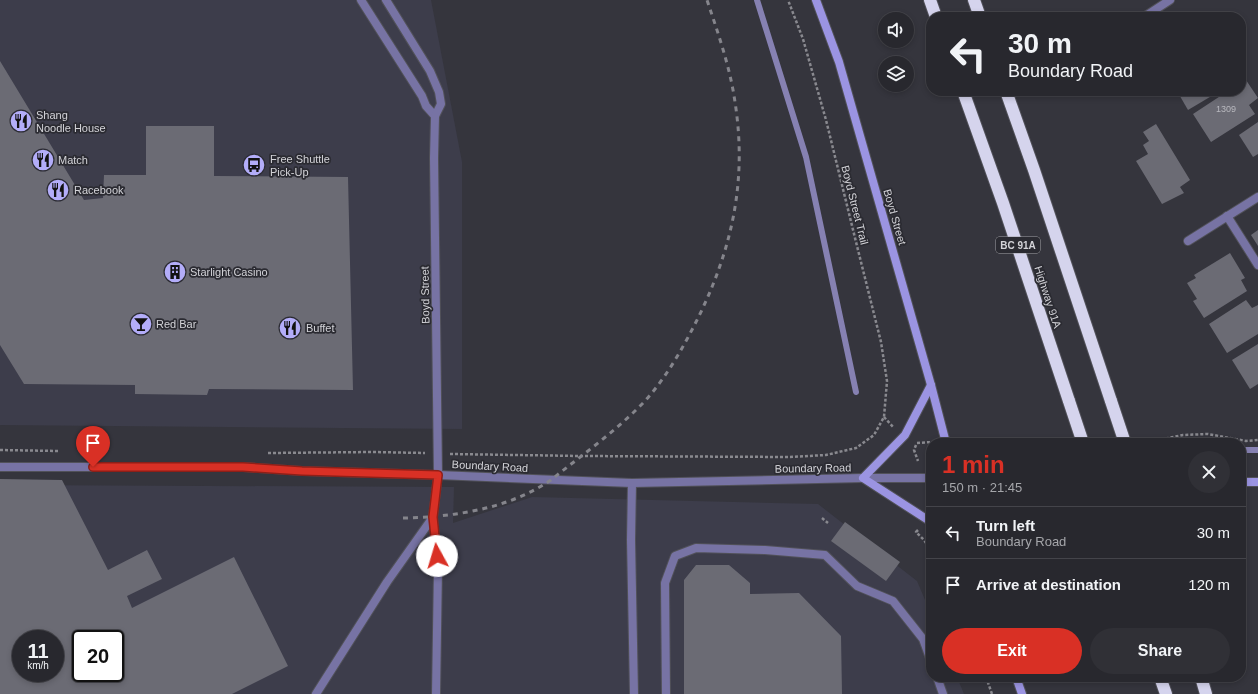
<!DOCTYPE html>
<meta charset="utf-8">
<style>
:root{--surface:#28282e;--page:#303036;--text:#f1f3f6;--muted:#a5a6aa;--line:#44444a;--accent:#d93025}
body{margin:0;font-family:Arial,sans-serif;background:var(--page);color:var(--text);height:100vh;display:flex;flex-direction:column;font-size:15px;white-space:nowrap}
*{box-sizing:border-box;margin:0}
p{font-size:13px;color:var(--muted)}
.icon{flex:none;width:22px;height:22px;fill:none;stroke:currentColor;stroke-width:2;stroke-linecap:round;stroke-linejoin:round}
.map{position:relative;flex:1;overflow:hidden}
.drawer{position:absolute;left:926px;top:438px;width:320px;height:244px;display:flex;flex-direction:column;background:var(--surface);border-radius:16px;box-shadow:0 2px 6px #0003,0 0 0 1px var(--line)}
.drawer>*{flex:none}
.guide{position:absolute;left:926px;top:12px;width:320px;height:84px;border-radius:16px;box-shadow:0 2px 6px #0003,0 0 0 1px var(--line);background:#28282e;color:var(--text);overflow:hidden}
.fabs{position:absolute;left:878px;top:12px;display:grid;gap:8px}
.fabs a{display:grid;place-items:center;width:36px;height:36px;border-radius:50%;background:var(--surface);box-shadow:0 2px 6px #0003,0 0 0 1px var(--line);font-size:20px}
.speed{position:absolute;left:12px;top:630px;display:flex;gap:8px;font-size:20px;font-weight:700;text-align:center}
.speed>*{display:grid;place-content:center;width:52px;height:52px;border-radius:50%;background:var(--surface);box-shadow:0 2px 6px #0003,0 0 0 1px var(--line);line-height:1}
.speed small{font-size:10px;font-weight:400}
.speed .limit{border:2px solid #111;border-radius:6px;background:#fff;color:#111}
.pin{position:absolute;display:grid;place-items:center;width:34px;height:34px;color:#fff;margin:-41px -17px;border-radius:50% 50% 50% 0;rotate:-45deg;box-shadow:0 0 4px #0007}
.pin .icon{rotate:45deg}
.me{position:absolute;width:44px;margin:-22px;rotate:354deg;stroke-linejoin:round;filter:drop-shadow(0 0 3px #0008)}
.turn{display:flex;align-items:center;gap:14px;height:84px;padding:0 16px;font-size:18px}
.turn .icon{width:52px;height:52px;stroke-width:2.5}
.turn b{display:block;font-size:28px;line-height:34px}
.round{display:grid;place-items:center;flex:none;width:42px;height:42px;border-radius:21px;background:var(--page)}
.summary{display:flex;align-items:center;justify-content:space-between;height:68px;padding:0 16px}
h1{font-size:24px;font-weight:700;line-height:30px;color:var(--accent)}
.primary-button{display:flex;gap:8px;margin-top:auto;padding:8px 16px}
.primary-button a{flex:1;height:46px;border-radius:24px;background:var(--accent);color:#fff;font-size:16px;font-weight:700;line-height:46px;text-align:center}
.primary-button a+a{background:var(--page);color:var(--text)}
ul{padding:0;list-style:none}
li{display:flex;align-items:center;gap:12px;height:52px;padding:0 16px;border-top:1px solid var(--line)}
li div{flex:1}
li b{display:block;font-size:15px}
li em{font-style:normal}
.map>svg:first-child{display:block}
.built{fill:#3d3d4b;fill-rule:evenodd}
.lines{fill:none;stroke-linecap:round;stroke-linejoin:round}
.stream{stroke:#8681b2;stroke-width:6}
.building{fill:#6b6b74;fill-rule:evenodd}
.lane-casing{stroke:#515159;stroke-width:10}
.street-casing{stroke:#515159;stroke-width:10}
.secondary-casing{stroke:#515159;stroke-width:10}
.highway-casing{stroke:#515159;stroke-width:14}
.path{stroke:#89898f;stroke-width:2.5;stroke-dasharray:3 2;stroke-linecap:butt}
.lane{stroke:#7773a4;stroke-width:8}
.street{stroke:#7773a4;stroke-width:8}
.secondary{stroke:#9b94e2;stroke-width:8}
.highway{stroke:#d5d4ed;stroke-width:12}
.rail{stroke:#85858c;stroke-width:3;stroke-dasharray:5 5;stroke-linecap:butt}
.highway-bridge-casing{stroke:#515159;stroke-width:14;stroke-linecap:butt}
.highway-bridge{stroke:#d5d4ed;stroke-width:12}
.route-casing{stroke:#8d1f18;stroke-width:10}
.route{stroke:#d93025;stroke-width:7}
.labels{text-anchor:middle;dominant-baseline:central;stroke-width:3.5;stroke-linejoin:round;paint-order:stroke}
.number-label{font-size:9px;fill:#b9b9bf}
.shield{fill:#2b2b32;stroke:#a1a1a6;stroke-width:1}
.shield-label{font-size:10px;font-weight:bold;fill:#d3d3d8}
.poi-label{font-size:11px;fill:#d3d3d8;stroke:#2b2b32;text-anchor:start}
.street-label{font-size:11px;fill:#d3d3d8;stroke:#2b2b32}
</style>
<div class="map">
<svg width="1258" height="694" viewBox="0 0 1258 694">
<rect width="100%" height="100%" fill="#35353d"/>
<!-- built -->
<g class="built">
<polygon points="0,0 431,0 462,162 462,429 0,425"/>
<path d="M0 485 454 487 453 523 532 497 818 504 917 581 931 614V677H957L964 694H0ZM21 639H55V673H21ZM81 639H115V673H81Z"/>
</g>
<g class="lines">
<!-- stream -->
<g class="stream">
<polyline points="757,0 806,157 856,392"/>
<polyline points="1241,450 1258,450"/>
</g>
</g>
<!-- building -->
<g class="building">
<polygon points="1205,11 1210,17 1195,17"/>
<polygon points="0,61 84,200 103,198 104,175 146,175 146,126 214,126 214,176 348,177 353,390 209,389 207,395 135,394 135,385 24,384 0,345"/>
<polygon points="1241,65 1247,74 1241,78"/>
<polygon points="1246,80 1258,98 1249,105 1255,114 1211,142 1193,114 1228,91 1241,91 1241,83"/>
<polygon points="1177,91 1220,91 1188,110"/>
<polygon points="1258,122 1258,154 1253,157 1239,135"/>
<polygon points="1156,124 1190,180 1180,187 1184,193 1162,204 1136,161 1148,154 1143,145 1149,141 1143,132"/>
<polygon points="1258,230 1258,246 1251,235"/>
<polygon points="1230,253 1245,278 1241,280 1247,291 1204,318 1193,301 1197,299 1187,283 1196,278 1194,275"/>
<polygon points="1246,300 1252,308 1258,305 1258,334 1227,353 1209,324"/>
<polygon points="1258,344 1258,384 1250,389 1232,360"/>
<path d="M0 479 62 480 108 570 147 550 162 579 127 596 132 608 234 557 288 666 232 694H0ZM21 639H55V673H21ZM81 639H115V673H81Z"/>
<polygon points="845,522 900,562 886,581 831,541"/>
<polygon points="696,565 729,565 750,583 750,594 799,593 841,636 842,694 684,694 684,580"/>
</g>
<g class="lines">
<!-- lane casing -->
<g class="lane-casing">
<g id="lane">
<polyline points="632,483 631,540 634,694"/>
<polyline points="433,517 438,568 436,694"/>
<polyline points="937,677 943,694"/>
<polyline points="316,694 387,582 433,517 438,475"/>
<polyline points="666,694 665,583 675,556 696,548 765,550 825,555 857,586 893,601 923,639 931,661"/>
</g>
</g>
<!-- street casing -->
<g class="street-casing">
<g id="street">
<polyline points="361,0 422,96 426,106 435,116"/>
<polyline points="386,0 430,71 439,92 441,104 435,116 434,158 438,475"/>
<polyline points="1144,17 1170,0"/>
<polyline points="1227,216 1258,265"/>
<polyline points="1188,241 1258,197"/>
<polyline points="0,467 243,467 302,471 438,475 632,483 863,478 931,478"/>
</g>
</g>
<!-- secondary casing -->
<g class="secondary-casing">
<g id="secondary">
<polyline points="816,0 839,62 931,385 946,443"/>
<polyline points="1241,482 1258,482"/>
<polyline points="931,522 863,478 905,435 931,385"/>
<polyline points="1016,677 1022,694"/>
</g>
</g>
<!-- highway casing -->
<g class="highway-casing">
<g id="highway">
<polyline points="930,0 936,17"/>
<polyline points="974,0 980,17"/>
<polyline points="963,91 1003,203 1069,401"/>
<polyline points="1006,91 1034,170 1111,401"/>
<polyline points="1160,677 1166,694"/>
<polyline points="1201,677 1206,694"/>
</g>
</g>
<!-- path -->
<g class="path">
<polyline points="884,417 894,428"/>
<polyline points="959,441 1035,440 1066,441"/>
<polyline points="1141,442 1148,442 1183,435 1208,434 1246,441 1258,440"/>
<polyline points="917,443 932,442"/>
<polyline points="916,445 914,450 918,461"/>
<polyline points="0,450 59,451"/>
<polyline points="268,453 373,452 425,453"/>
<polyline points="450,454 581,456 790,457 826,455 856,448 874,435 884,417 887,381 881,342 856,242 826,120 803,39 788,0"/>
<polyline points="822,518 828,523"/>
<polyline points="918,530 916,532 924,540 931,550"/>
<polyline points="986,677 992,694"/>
</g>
<!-- lane -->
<use href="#lane" class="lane"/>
<!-- street -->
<use href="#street" class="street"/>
<!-- secondary -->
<use href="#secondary" class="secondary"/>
<!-- highway -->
<use href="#highway" class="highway"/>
<!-- rail -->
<path class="rail" d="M403 518C454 517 508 509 551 480 582 455 616 431 644 402 667 377 684 346 699 316 733 246 747 179 735 102 730 67 718 33 707 0"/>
<!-- highway-bridge casing -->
<g class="highway-bridge-casing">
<g id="highway-bridge">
<polyline points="1069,401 1083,443"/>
<polyline points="1111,401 1125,443"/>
</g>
</g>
<!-- highway-bridge -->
<use href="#highway-bridge" class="highway-bridge"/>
</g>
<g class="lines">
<!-- route casing -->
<g class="route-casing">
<polyline id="route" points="93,467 243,467 302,471 438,475 433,517 437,556"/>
</g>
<!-- route -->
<use href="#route" class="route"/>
</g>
<!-- icons -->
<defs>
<g id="restaurant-disc" transform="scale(1.15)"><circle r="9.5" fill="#b3adf9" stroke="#2b2b32"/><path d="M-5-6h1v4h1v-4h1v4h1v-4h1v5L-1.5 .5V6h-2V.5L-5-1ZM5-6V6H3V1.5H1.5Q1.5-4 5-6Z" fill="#111"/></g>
<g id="bus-disc" transform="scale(1.15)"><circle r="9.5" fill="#b3adf9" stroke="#2b2b32"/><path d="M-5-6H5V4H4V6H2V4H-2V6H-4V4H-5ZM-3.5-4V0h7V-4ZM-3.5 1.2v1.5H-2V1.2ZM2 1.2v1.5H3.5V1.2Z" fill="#111"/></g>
<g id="building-disc" transform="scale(1.15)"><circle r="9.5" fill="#b3adf9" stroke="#2b2b32"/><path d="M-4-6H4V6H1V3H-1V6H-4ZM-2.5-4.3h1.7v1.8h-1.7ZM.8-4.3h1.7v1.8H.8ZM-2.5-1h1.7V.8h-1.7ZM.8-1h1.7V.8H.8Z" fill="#111"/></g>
<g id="bar-disc" transform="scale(1.15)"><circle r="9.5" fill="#b3adf9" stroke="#2b2b32"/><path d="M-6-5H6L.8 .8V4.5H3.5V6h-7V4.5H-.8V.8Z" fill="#111"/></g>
</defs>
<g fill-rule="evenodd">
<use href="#restaurant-disc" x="21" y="121"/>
<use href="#restaurant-disc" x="43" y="160"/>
<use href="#bus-disc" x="254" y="165"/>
<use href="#restaurant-disc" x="58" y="190"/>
<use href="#building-disc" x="175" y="272"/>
<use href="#bar-disc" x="141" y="324"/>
<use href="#restaurant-disc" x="290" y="328"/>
</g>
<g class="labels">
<!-- number labels -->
<g class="number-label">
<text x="1226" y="109">1309</text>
</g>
<!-- shield labels -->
<rect class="shield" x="996" y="237" width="44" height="16" rx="3"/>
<g class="shield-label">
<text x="1018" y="245">BC 91A</text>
</g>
<!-- poi labels -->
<g class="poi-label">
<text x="36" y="115">Shang<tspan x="36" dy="13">Noodle House</tspan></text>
<text x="270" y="159">Free Shuttle<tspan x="270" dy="13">Pick-Up</tspan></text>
<text x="58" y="160">Match</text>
<text x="74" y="190">Racebook</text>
<text x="190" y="272">Starlight Casino</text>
<text x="156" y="324">Red Bar</text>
<text x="306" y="328">Buffet</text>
</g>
<!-- street labels -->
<g class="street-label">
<text transform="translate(855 205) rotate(76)">Boyd Street Trail</text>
<text transform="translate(895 217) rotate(74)">Boyd Street</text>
<text transform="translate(425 295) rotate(-91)">Boyd Street</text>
<text transform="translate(1048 297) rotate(72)">Highway 91A</text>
<text transform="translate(490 466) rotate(3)">Boundary Road</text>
<text transform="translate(813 468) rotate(-1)">Boundary Road</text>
</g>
</g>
</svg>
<div class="fabs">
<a><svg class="icon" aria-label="sound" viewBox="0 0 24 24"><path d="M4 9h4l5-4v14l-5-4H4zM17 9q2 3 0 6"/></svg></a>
<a><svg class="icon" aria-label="layers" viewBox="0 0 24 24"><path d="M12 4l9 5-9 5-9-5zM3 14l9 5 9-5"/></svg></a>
</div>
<div class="speed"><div>11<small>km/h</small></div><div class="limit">20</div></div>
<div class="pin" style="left:93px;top:467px;background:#d93025"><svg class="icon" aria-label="arrive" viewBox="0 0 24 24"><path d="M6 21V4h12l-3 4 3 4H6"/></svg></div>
<svg class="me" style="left:437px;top:556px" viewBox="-20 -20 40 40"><circle r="19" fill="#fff"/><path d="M0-13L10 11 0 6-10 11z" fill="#d93025"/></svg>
<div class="guide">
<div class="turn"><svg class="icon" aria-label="left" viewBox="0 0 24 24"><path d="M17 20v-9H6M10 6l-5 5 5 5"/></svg><div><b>30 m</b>Boundary Road</div></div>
</div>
<section class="drawer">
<div class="summary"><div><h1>1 min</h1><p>150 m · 21:45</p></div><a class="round"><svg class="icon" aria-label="close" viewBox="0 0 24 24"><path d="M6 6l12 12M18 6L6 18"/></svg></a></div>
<ul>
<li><svg class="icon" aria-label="left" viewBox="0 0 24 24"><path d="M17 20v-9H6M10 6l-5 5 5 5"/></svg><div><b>Turn left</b><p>Boundary Road</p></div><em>30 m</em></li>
<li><svg class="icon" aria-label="arrive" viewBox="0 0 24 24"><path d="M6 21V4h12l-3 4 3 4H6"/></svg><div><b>Arrive at destination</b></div><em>120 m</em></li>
</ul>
<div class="primary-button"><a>Exit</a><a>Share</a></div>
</section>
</div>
